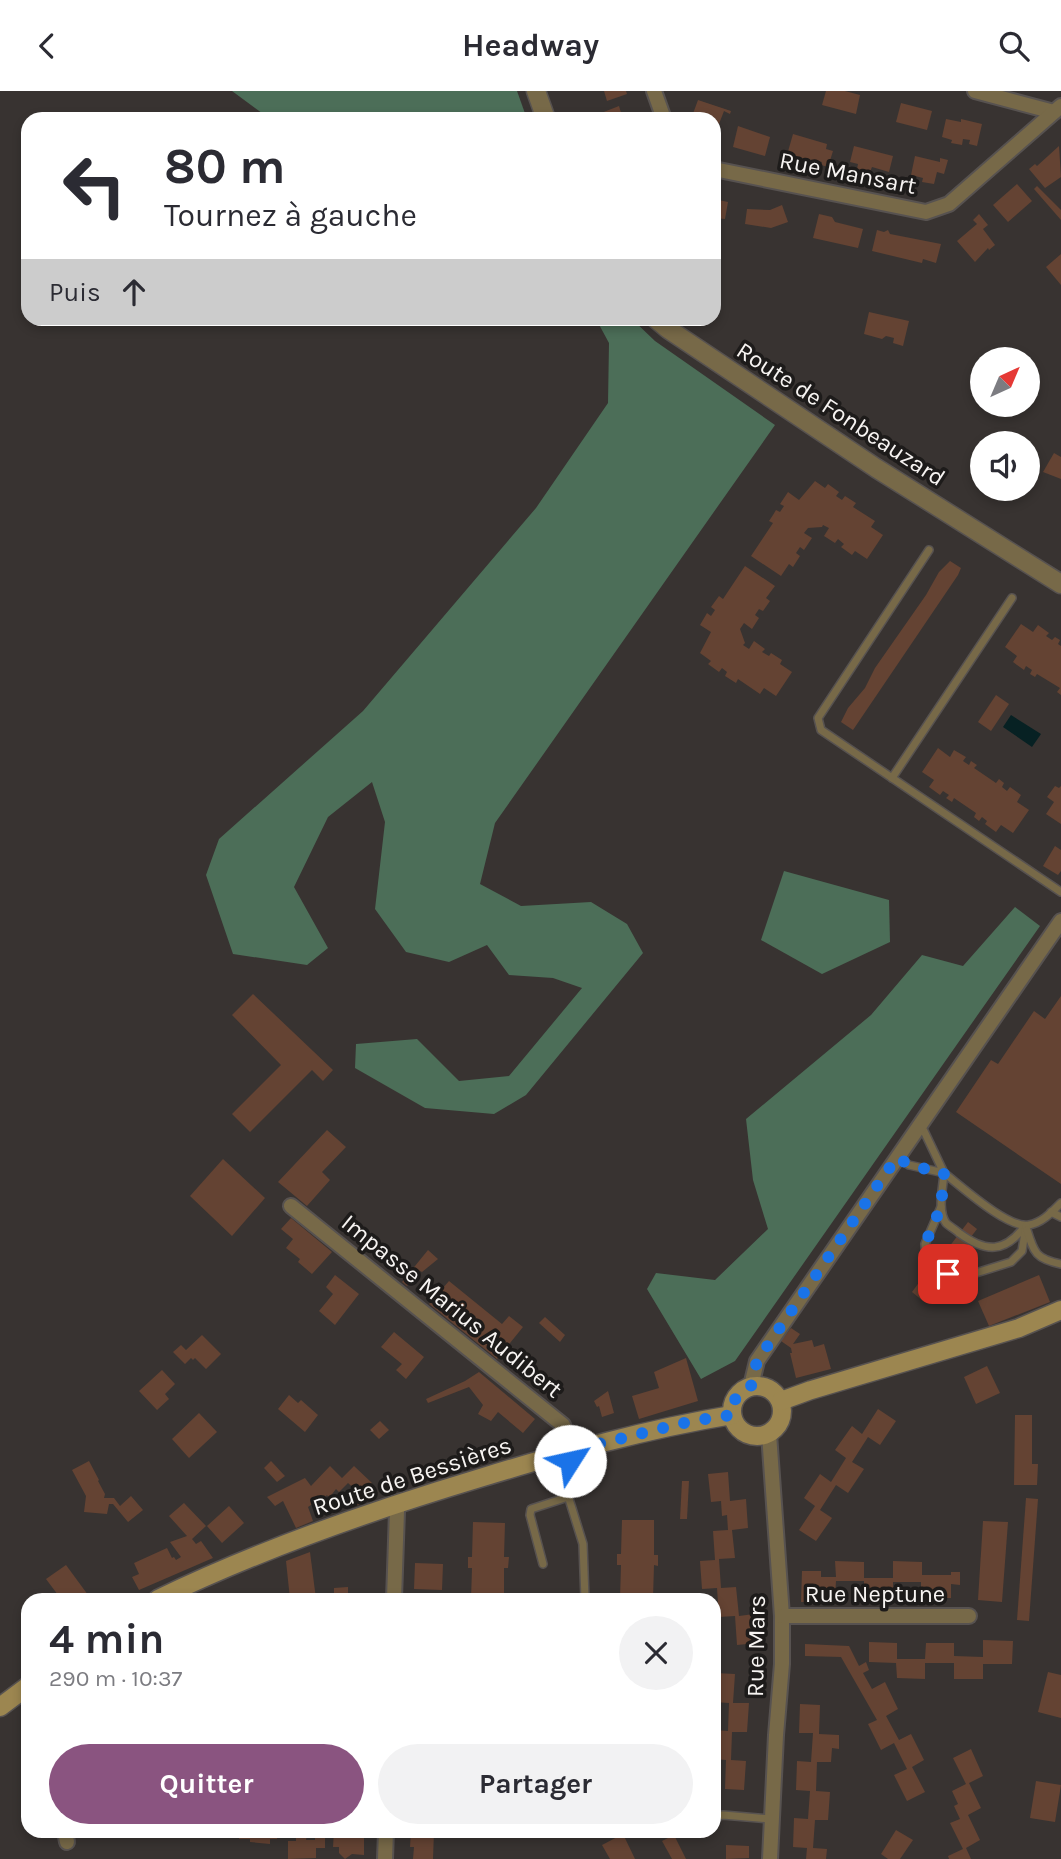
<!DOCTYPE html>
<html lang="fr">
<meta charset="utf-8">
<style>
:root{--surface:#fff;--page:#f2f2f3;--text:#2b2b33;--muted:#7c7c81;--accent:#8a5480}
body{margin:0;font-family:Karla,sans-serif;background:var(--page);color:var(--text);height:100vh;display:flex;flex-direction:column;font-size:26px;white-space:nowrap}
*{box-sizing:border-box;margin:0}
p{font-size:23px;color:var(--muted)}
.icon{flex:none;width:38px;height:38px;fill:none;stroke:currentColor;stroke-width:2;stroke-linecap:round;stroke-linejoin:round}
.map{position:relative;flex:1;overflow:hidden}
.sheet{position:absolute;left:21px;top:1502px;width:700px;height:245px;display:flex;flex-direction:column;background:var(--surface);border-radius:21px;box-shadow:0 4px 10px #0003}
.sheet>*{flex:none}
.top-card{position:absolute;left:21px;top:21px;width:700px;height:214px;border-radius:21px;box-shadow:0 4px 10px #0003;background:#fff;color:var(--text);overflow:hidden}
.needle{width:46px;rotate:44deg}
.controls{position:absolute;left:970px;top:256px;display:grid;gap:14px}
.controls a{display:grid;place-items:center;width:70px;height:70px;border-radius:50%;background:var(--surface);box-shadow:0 4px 10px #0003;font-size:35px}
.pin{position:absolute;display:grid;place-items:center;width:60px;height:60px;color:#fff;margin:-30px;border-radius:14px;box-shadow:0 4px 10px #0006}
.me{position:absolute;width:77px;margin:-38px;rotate:55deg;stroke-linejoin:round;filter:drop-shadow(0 0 5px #0008)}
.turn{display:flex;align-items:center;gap:24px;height:147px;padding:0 28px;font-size:32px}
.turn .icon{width:91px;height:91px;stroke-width:2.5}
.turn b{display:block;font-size:49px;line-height:60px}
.then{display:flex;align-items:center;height:66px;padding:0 28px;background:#0003;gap:14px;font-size:26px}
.round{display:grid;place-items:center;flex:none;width:74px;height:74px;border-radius:37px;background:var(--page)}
.head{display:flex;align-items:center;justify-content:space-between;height:119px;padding:0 28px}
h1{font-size:42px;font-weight:700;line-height:52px}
.cta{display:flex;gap:14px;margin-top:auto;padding:14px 28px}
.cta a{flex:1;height:80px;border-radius:42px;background:var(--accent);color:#fff;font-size:28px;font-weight:700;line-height:80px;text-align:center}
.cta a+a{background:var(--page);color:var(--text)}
header{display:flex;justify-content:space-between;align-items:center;height:91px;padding:0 28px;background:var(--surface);font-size:32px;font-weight:700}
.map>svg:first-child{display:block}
.forest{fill:#4c6e58}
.water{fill:#072123}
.building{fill:#644333}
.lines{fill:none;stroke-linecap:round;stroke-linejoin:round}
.service-casing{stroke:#575250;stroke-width:10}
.minor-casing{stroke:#575250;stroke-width:18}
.tertiary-casing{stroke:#575250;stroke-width:21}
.secondary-casing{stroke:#575250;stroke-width:21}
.service{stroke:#776948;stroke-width:7}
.minor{stroke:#776948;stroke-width:14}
.tertiary{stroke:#776948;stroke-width:18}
.secondary{stroke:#9c8650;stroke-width:18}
.route{stroke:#1a73e8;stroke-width:12;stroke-dasharray:0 21.6}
.labels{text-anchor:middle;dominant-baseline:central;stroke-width:7;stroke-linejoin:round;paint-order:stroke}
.street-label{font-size:24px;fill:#f7f4f2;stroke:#1d1b1a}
</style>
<header><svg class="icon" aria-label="back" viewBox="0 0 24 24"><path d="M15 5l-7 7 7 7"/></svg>Headway<svg class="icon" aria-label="search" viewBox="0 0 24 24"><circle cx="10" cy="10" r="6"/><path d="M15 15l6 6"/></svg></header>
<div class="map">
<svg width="1061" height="1768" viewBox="0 0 1061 1768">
<rect width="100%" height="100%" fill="#383331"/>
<!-- forest -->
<g class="forest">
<polygon points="232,0 517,0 527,28 270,28"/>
<polygon points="596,228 632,228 655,250 775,334 495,732 480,793 521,815 591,811 627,833 643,862 526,1004 494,1023 425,1017 355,977 356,953 417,948 459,990 509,985 582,897 553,887 509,884 487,854 449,871 406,861 375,818 385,731 372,691 328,726 294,796 328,857 307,874 233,863 206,784 219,748 363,620 536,417 608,312 609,252"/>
<polygon points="784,780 889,809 890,851 822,883 761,849"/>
<polygon points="1015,816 1040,835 735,1270 701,1288 647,1198 656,1182 715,1189 768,1138 753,1089 746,1028 871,924 922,864 963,875"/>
</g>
<!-- water -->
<polygon class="water" points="1011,624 1041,643 1032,656 1003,636"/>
<!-- building -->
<g class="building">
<polygon points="604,0 626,0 627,3 607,10"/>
<polygon points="826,0 845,0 860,4 856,23 822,14"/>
<polygon points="698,9 731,20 730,23 724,20 714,46 714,28 691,28"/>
<polygon points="901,12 932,20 927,39 896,31"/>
<polygon points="619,15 622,25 626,23 627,28 597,28 596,24"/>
<polygon points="946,28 961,31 961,28 982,33 977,55 969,53 970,49 963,48 962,54 951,52 952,49 942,46"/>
<polygon points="738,35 770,46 765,65 733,56"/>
<polygon points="793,43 827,53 826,58 833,60 828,76 821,74 822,71 787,64"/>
<polygon points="854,55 893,65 889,81 872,76 870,81 857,78 858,73 850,71"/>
<polygon points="1059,55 1061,86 1045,97 1029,78 1035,73 1037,75"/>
<polygon points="915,65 940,71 940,67 948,69 944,83 937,81 934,93 922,91 923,87 911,84"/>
<polygon points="1017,93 1032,110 1008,131 993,114"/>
<polygon points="1037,95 1061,119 1061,129 1034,98"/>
<polygon points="714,108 728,111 725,128 714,127"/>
<polygon points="782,114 788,131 771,137 745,133 747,118 770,119"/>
<polygon points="819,123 832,126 835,131 863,138 858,157 813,147"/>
<polygon points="979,123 988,134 983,138 995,154 989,159 988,157 975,171 957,150 977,133 973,129"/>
<polygon points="877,139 884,141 888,139 890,143 941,153 936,172 923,168 922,172 872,160"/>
<polygon points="1061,163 1061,194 1046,176"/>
<polygon points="869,221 909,230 903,255 893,252 894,247 886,245 882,248 864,243"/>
<polygon points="1054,362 1061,366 1061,388 1043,381"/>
<polygon points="815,390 825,397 828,393 839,401 836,405 842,409 845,405 856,412 853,416 875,430 871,436 883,444 867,468 855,460 852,464 841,456 844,453 838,448 835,452 824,445 829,437 823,434 822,436 808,437 804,442 812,447 804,459 800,456 796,462 800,465 793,476 789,473 781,485 751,465 773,432 769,430 773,424 776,419 780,421 784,415 780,413 788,401 799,409"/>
<polygon points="950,470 961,477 958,484 853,639 841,631 848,617 865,597 875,577 926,504 939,481"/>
<polygon points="745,475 775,495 766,507 770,510 763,520 759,518 755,524 759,527 752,538 744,532 740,538 745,552 743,554 749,558 754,550 765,558 762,561 769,565 771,562 782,569 780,573 792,581 776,605 764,597 760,603 738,588 736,592 725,585 727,581 722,577 719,581 708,573 711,570 700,562 711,541 700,534 707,522 711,525 715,519 711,516 719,505 723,508"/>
<polygon points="1021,533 1033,541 1038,534 1049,542 1046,545 1052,549 1055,546 1060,549 1058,553 1061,555 1061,604 1057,601 1060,597 1037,583 1035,586 1030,583 1032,579 1026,575 1024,579 1013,571 1017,565 1005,556"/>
<polygon points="996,604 1009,613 991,640 978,631"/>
<polygon points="938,657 950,666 954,659 966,666 963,670 969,674 971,670 977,674 974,677 996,692 999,688 1004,692 1002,696 1007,700 1010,696 1021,704 1017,711 1029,719 1013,742 1001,734 996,741 985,733 987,730 982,726 979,730 974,726 976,722 954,707 952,711 946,707 949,704 943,700 940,704 929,696 934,689 922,681"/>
<polygon points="1055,695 1059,697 1061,695 1061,733 1046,723 1054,711 1047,706"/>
<polygon points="1055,755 1061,759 1061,780 1058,784 1043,775"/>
<polygon points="253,903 333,979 323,990 312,979 250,1041 232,1023 281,974 232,924"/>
<polygon points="1061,905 1061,1093 956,1021 991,969 998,973 1034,920 1045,928"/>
<polygon points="327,1039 346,1056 322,1081 330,1089 307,1115 278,1091"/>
<polygon points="223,1068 265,1107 232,1145 190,1105"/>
<polygon points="291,1127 332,1161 312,1183 298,1171 300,1168 286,1157 293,1148 281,1138"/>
<polygon points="968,1131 977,1138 958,1163 949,1156"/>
<polygon points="428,1159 438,1168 422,1181 420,1180 407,1195 402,1191"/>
<polygon points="926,1182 937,1191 923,1210 912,1201"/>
<polygon points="335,1184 359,1203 335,1234 319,1220 333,1203 326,1196"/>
<polygon points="1039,1184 1050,1211 989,1235 978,1210"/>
<polygon points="449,1190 502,1233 509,1225 523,1236 497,1268 429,1213"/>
<polygon points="545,1226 565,1244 560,1251 539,1232"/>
<polygon points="791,1237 800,1243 793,1253 812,1249 814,1256 824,1253 831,1278 796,1287 790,1262 792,1262 791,1257 781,1250"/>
<polygon points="394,1241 424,1266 406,1288 396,1279 402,1273 381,1256"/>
<polygon points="202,1244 221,1263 206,1278 195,1267 193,1269 191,1267 185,1273 173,1261 181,1254 186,1259"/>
<polygon points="686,1267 698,1310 639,1328 632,1305 659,1297 654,1281"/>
<polygon points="987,1275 1000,1302 976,1313 964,1286"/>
<polygon points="162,1279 175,1293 165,1303 169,1308 157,1319 139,1300"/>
<polygon points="479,1281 535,1328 523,1342 498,1321 491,1330 478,1323 483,1314 469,1296 428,1312 426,1308 465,1290"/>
<polygon points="608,1300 614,1322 602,1326 599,1315 597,1316 594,1310"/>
<polygon points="289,1304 298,1312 301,1309 318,1324 305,1341 278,1318"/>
<polygon points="878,1318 896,1330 880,1354 868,1346 852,1371 864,1378 848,1402 836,1394 820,1419 832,1427 816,1450 799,1439 815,1415 804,1407 820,1383 831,1391 846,1367 835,1359 852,1335 862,1343"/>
<polygon points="199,1322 217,1341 189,1367 172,1348"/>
<polygon points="1015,1324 1032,1324 1032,1373 1038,1373 1037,1394 1014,1394"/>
<polygon points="380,1330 389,1339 379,1348 370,1339"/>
<polygon points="89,1370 99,1389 98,1390 105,1403 104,1407 114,1407 120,1415 131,1405 143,1419 128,1431 113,1413 109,1413 107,1423 84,1421 86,1405 72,1379"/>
<polygon points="271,1370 285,1385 277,1391 264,1377"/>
<polygon points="330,1375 342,1387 354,1375 372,1392 361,1404 368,1410 352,1416 348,1405 359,1402 348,1392 339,1401 336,1398 329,1407 327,1404 321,1410 320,1408 308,1416 313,1430 296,1437 283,1410 275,1415 267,1406 305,1387 311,1395"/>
<polygon points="728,1381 730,1410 746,1408 748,1437 732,1439 735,1467 719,1468 721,1497 736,1496 739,1525 754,1523 757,1552 737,1554 735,1525 719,1526 717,1497 702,1498 700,1470 715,1469 713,1440 728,1439 727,1424 722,1425 721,1410 711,1411 708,1383"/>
<polygon points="682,1390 689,1390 687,1428 680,1428"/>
<polygon points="1026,1407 1038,1408 1029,1530 1017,1529"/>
<polygon points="184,1412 206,1435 192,1448 196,1453 201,1450 213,1467 139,1499 132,1486 139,1483 134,1472 167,1457 172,1467 174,1466 176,1469 181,1466 170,1451 187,1445 169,1425"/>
<polygon points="229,1415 244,1432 222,1452 207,1435"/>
<polygon points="622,1429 654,1429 654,1464 658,1464 658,1475 654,1474 653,1508 620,1508 621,1474 617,1474 617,1463 621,1463"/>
<polygon points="983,1430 1008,1431 1002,1511 978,1509"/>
<polygon points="473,1431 505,1432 504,1466 509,1466 508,1477 504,1477 504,1508 471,1508 472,1477 468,1477 468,1466 472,1466"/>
<polygon points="310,1461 316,1508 290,1508 286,1470"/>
<polygon points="835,1470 864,1471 864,1487 893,1487 893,1470 922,1471 922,1484 951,1484 951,1481 960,1481 960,1494 951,1493 951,1507 921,1507 921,1491 893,1491 893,1507 864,1506 864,1490 836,1490 835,1506 806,1506 806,1511 801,1511 802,1480 821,1480 821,1486 836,1486"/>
<polygon points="415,1472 443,1473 442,1499 414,1498"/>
<polygon points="66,1474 91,1508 61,1508 46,1488"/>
<polygon points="348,1496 348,1508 334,1508 334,1497"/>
<polygon points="983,1549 1013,1550 1012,1573 983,1573 983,1588 954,1588 954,1572 925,1572 925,1588 897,1587 896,1572 869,1571 869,1551 897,1552 897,1568 925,1568 926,1552 954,1552 954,1565 983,1566"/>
<polygon points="805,1553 849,1555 859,1575 866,1571 869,1579 863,1582 872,1598 885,1591 898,1618 886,1625 899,1649 911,1643 924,1669 912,1676 925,1701 907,1710 894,1684 907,1678 894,1652 881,1659 868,1633 877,1629 841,1566 805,1565"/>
<polygon points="1048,1581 1061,1584 1061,1627 1038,1621"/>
<polygon points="715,1582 735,1583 733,1612 749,1612 747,1641 732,1641 731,1669 746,1670 744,1699 725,1698 726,1669 714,1668 714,1639 728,1640 729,1612 714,1611"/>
<polygon points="800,1613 820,1614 819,1643 839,1644 839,1658 832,1657 831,1671 817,1671 816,1700 830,1701 828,1729 815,1729 813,1757 827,1758 826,1768 806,1768 807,1757 793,1756 794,1727 808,1728 810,1700 796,1699 797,1670 811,1671 813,1642 799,1642"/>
<polygon points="971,1658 983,1685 969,1692 981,1717 968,1724 980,1749 966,1757 971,1768 949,1768 948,1765 963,1758 950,1732 960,1728 954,1715 958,1713 952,1700 966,1693 953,1667"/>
<polygon points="1036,1690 1061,1694 1055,1731 1030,1727"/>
<polygon points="896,1739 913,1749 900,1768 888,1768 881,1763"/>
<polygon points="239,1740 278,1740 277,1748 270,1748 270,1753 250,1751 250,1748 239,1748"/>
<polygon points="315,1740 325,1740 325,1757 316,1757 316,1767 288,1768 288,1750 296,1750 296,1744 307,1744 306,1749 315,1749"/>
<polygon points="334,1740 364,1740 364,1764 352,1763 345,1768 339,1762 339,1756 333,1756"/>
<polygon points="411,1740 434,1740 433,1768 413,1768 414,1756 410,1756"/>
<polygon points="623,1743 635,1768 610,1768 602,1754"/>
<polygon points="674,1744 686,1768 672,1768 662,1750"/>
<polygon points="726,1754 749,1755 749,1767 726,1768"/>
</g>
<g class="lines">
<!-- service casing -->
<g class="service-casing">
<g id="service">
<polyline points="929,459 818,627 821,639 1061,801"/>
<polyline points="892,687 1012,507"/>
<polyline points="898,1067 909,1074 944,1082 924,1040 918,1036"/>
<path d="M944 1082C943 1097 937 1119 946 1132 949 1135 956 1139 959 1142 986 1162 1005 1162 1025 1135"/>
<path d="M944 1082C961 1095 1008 1138 1029 1134 1042 1132 1052 1121 1061 1112"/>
<polyline points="941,1116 925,1153 926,1166 948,1183 963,1186 1011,1171 1022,1160 1026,1135"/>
<polyline points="1051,1121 1061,1126"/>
<path d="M1027 1139C1034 1162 1036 1168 1061 1173"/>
<polyline points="552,1366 565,1395 570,1370 569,1363"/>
<polyline points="565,1395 583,1453 585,1508"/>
<polyline points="543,1473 530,1424 531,1418 568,1406"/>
<polyline points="714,1726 723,1724 771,1728"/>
</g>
</g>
<!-- minor casing -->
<g class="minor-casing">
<g id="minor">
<polyline points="654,0 664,28"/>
<polyline points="975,0 1054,21"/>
<polyline points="714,78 926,121 949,113 1061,15"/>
<polyline points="291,1115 563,1334 574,1359"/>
<polyline points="751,1295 757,1270 1061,830"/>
<polyline points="769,1343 782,1525 782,1573 776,1644 770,1768"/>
<polyline points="394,1508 397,1420 395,1413"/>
<polyline points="782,1525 969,1525"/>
<polyline points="65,1740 67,1751"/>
<polyline points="385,1768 386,1740"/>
</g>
</g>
<!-- tertiary casing -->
<g class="tertiary-casing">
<g id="tertiary">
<polyline points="536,0 546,28"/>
<polyline points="656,228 668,238 876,377 1061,493"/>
</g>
</g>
<!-- secondary casing -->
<g class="secondary-casing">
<g id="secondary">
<circle cx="757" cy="1320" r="25"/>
<polyline points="781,1310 811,1299 1019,1237 1061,1219"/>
<path d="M158 1508C261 1458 370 1420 480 1387 562 1362 646 1338 732 1324"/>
<polyline points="0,1616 28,1595"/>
</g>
</g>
<!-- service -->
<use href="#service" class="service"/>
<!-- minor -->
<use href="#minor" class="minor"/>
<!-- tertiary -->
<use href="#tertiary" class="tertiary"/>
<!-- secondary -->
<use href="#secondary" class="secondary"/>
</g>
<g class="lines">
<!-- route -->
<path class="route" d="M570 1370 568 1360 574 1359 692 1330 732 1324C732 1309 738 1300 751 1295L757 1270 897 1066 909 1074 944 1082 941 1116 925 1153 926 1166 948 1183"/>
</g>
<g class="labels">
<!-- street labels -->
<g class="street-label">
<text transform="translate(848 82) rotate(11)">Rue Mansart</text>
<text transform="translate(841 323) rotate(33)">Route de Fonbeauzard</text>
<text transform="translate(452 1215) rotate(39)">Impasse Marius Audibert</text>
<text transform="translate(412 1385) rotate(-18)">Route de Bessières</text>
<text x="875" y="1503">Rue Neptune</text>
<text transform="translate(756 1555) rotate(-89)">Rue Mars</text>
</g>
</g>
</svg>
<div class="controls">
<a><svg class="needle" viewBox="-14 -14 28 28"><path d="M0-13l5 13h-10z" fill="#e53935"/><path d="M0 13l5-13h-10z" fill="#7c7c81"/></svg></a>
<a><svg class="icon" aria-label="sound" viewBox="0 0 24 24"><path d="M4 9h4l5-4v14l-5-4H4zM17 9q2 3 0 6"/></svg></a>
</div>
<div class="pin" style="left:948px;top:1183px;background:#d93025"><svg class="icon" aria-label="arrive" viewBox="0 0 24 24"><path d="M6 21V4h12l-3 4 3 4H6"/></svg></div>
<svg class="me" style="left:570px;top:1370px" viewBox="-20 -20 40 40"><circle r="19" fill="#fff"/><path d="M0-13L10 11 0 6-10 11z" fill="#1a73e8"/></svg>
<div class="top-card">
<div class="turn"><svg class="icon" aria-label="left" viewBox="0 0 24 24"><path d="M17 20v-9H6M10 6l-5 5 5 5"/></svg><div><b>80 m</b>Tournez à gauche</div></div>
<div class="then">Puis<svg class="icon" aria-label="ahead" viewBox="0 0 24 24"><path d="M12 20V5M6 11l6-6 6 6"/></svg></div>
</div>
<section class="sheet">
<div class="head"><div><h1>4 min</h1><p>290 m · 10:37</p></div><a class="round"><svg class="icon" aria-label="close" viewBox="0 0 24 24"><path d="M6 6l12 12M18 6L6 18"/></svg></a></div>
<div class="cta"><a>Quitter</a><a>Partager</a></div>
</section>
</div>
